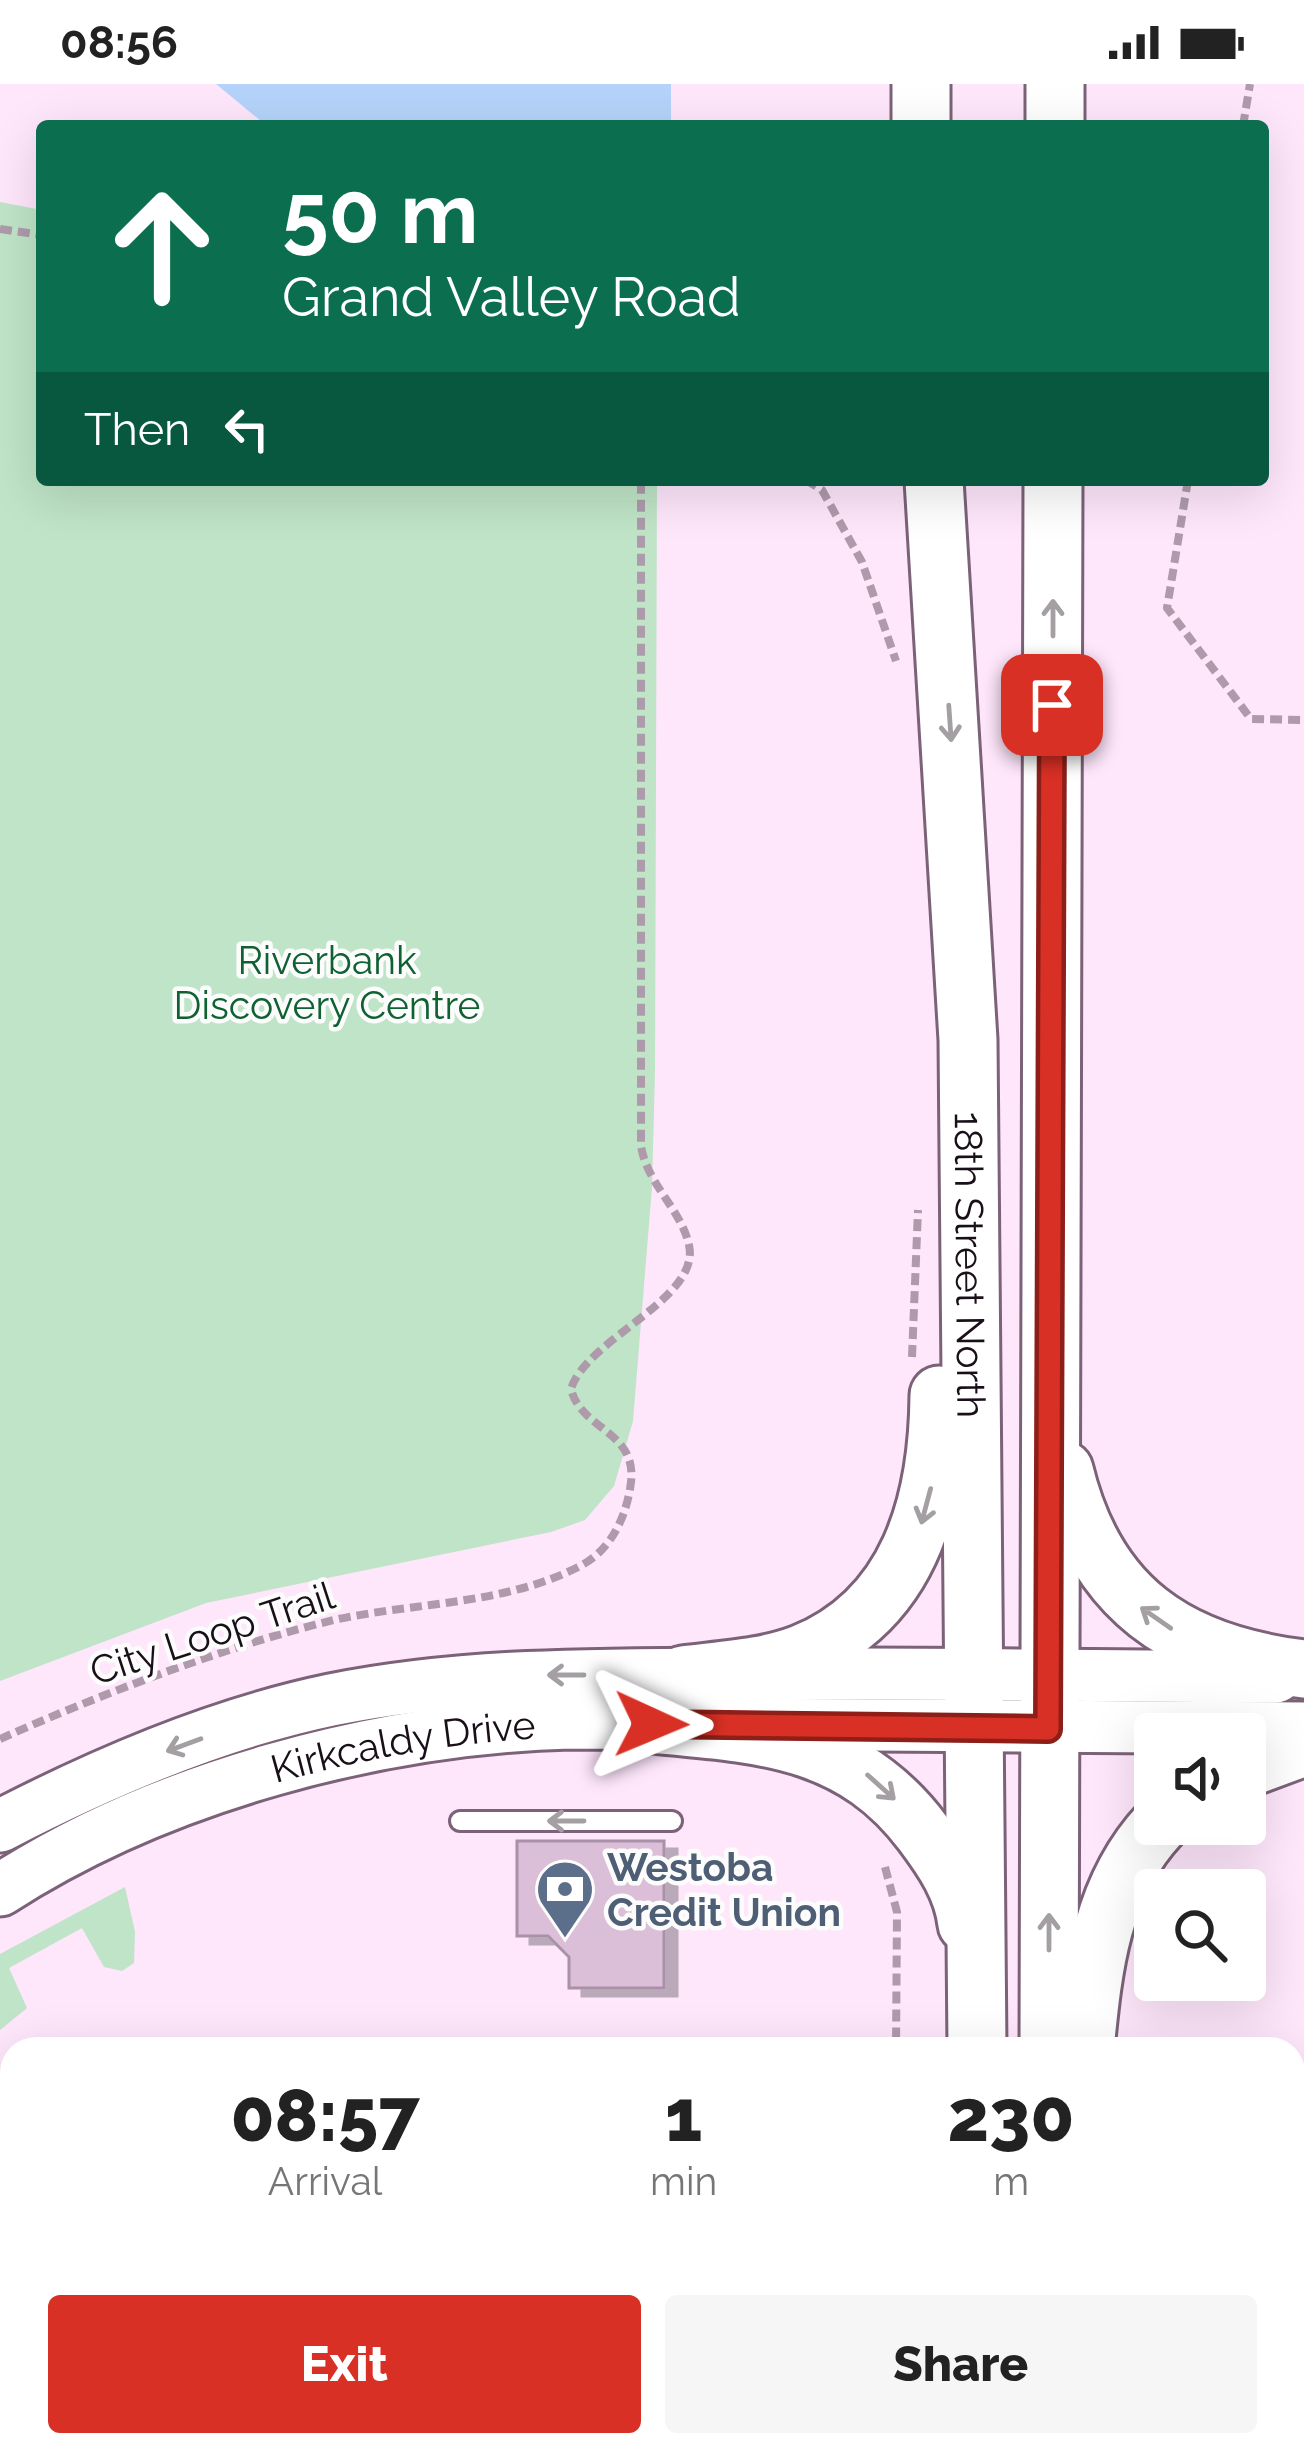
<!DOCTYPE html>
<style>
:root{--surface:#fff;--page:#f6f6f6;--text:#222;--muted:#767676;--accent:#d93025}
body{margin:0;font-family:Raleway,sans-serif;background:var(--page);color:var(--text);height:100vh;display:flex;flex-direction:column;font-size:45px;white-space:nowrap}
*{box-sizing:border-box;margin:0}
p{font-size:39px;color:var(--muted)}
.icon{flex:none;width:66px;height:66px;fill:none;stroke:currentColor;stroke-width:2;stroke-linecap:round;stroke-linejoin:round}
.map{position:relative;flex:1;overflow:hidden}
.panel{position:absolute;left:0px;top:1953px;width:1305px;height:420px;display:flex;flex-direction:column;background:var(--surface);border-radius:36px 36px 0 0;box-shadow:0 12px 48px #0002}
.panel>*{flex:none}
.banner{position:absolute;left:36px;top:36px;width:1233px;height:366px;border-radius:12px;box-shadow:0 12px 48px #0002;background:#0b6e4f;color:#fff;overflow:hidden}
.fabs{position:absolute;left:1134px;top:1629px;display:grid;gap:24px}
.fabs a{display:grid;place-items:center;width:132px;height:132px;border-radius:12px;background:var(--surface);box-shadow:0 12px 48px #0002;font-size:60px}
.pin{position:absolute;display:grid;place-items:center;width:102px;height:102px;color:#fff;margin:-51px;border-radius:24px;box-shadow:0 6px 18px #0006}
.me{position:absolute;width:132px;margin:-66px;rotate:91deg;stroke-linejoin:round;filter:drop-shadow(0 0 9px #0008)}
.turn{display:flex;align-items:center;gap:42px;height:252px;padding:0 48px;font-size:54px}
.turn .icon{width:156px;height:156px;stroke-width:2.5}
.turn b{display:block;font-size:84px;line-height:102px}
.then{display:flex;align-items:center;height:114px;padding:0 48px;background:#0003;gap:24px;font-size:45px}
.eta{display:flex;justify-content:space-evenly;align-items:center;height:204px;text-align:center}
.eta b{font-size:72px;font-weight:800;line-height:84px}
.primary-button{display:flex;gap:24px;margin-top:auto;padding:24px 48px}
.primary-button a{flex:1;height:138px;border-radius:12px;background:var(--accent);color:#fff;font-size:48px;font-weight:800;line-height:138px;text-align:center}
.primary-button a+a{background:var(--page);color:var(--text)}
.status{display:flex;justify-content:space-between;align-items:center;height:84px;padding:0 60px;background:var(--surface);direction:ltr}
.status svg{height:33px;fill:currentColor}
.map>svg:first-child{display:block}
.green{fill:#bfe4c7}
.water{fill:#b5d3fa}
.building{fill:#dbbfd8;stroke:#aa90a8;stroke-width:3;filter:url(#shadow)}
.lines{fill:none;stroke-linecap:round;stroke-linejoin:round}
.service-casing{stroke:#7b6278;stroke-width:24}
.secondary-casing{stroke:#7b6278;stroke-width:57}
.primary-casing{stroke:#7b6278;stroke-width:63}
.path{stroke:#ae9aab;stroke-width:8;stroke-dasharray:12 6;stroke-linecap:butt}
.service{stroke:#fff;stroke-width:18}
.secondary{stroke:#fff;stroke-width:51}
.primary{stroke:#fff;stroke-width:57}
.oneway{stroke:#a39fa3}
.route-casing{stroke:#8d1f18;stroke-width:30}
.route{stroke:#d93025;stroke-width:21}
.labels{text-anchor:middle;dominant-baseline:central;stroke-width:9;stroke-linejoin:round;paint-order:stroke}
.park-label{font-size:39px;fill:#0e6130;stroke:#fcfcfc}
.street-label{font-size:39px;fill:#190f18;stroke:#fcfcfc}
.service-label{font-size:39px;font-weight:bold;fill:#4e5e75;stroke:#fcfcfc;text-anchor:start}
</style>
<div class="status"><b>08:56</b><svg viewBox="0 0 49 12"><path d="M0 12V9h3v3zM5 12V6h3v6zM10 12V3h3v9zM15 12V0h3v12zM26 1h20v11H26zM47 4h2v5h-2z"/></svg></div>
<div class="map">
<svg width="1304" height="2373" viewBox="0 0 1304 2373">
<defs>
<filter id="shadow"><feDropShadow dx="13" dy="8" stdDeviation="0" flood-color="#0004"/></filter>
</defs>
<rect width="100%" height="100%" fill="#fee6fb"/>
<!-- green -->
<g class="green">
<polygon points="0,118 42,126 42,396 657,396 655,987 652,1103 633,1337 614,1402 585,1436 551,1448 206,1519 0,1597"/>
<polygon points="125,1803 135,1848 134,1879 122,1887 104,1883 82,1844 9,1884 27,1924 0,1946 0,1870"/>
</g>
<!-- water -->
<polygon class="water" points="216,0 671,0 671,42 267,42"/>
<!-- building -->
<g class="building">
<polygon points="517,1757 664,1757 664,1904 569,1904 569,1873 548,1852 517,1852"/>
<rect x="498" y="2361" width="131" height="12"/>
<rect x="121" y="2362" width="112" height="11"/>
</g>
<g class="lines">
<!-- service casing -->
<g class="service-casing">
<g id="service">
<polyline points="460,1737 672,1737"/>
<polyline points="0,2094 12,2122"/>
<polyline points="0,2146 12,2158"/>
<polyline points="53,2361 53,2373"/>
<polyline points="267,2361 272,2373"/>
</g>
</g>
<!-- secondary casing -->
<g class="secondary-casing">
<g id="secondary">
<path d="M0 1742C104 1688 216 1640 331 1616 460 1590 589 1591 721 1590 906 1589 1091 1592 1276 1593"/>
<path id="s1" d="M0 1806C161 1702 379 1644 570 1639L1304 1644"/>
</g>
</g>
<!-- primary casing -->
<g class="primary-casing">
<g id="primary">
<polyline points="921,0 921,42"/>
<polyline points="1055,0 1055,42"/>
<path id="s2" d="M934 396 968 956 977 1965"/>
<path d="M1064 1386C1095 1515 1177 1570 1304 1585"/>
<path d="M683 1591C722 1586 764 1584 801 1570 910 1526 938 1418 939 1311"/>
<path d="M651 1640C761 1650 852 1654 923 1749 944 1777 963 1805 967 1840"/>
<polyline points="1245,1685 1304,1663"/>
<polyline points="1049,1965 1053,396"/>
<path d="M1085 1965C1093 1882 1101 1803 1160 1740"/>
<polyline points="977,2373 977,2361"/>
<polyline points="1067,2373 1069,2361"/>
</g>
</g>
<!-- path -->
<g class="path">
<polyline points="1243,42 1250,0"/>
<polyline points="0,145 42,151"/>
<polyline points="806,396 822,406 862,478 896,577"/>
<polyline points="1188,396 1167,524 1251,635 1304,636"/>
<polyline points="912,1273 918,1126"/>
<path d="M0 1655C99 1611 229 1561 334 1536 416 1518 507 1521 582 1481 613 1464 627 1430 631 1398 637 1347 581 1346 571 1305 587 1254 701 1215 689 1161 681 1125 647 1100 641 1062V396"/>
<polyline points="885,1783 897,1828 896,1965"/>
<polyline points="0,2266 10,2324 11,2373"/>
<polyline points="894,2373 894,2361"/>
</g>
<!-- service -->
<use href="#service" class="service"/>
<!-- secondary -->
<use href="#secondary" class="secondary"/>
<!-- primary -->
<use href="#primary" class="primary"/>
</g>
<!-- one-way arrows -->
<defs><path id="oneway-shaft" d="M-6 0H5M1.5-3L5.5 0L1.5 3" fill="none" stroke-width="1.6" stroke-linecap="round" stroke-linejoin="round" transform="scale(3)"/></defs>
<g class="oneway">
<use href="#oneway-shaft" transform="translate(1053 534) rotate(-90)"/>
<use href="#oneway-shaft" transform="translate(950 639) rotate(86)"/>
<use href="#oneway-shaft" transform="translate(926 1422) rotate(105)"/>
<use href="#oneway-shaft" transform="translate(1156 1534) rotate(-145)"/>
<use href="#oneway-shaft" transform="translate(566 1591) rotate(180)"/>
<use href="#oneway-shaft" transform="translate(184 1661) rotate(160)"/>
<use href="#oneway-shaft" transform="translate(881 1703) rotate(42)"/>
<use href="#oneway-shaft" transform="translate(566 1737) rotate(180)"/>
<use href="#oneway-shaft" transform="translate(1049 1848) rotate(-90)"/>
</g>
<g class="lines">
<!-- route casing -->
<g class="route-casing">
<polyline id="route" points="651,1640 1048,1645 1052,621"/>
</g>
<!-- route -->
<use href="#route" class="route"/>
</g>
<!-- icons -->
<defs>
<g id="bank-pin" transform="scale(3)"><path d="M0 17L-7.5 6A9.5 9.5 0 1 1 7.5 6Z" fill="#5c6f8a" stroke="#fcfcfc"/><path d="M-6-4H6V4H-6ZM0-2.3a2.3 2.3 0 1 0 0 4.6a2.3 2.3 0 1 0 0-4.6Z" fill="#fff"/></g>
</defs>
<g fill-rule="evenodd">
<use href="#bank-pin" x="565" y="1805"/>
</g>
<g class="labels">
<!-- park labels -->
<g class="park-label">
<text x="327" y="876">Riverbank<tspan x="327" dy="45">Discovery Centre</tspan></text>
</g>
<!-- street labels -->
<g class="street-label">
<text stroke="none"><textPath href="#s2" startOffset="786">18th Street North</textPath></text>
<text transform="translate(212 1549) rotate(-18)">City Loop Trail</text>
<text stroke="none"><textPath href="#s1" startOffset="432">Kirkcaldy Drive</textPath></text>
</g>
<!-- service labels -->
<g class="service-label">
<text x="607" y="1783">Westoba<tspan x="607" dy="45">Credit Union</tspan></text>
</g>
</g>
</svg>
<div class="fabs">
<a><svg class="icon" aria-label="sound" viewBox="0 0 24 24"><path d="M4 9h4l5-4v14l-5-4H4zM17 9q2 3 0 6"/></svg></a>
<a><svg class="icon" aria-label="search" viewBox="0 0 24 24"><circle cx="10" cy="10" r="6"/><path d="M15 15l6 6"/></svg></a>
</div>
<div class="pin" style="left:1052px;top:621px;background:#d93025"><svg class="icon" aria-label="arrive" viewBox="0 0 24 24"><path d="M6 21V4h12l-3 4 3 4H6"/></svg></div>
<svg class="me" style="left:651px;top:1640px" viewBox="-20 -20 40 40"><path d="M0-17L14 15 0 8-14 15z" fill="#d93025" stroke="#fff" stroke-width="4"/></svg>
<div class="banner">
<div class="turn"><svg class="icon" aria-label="ahead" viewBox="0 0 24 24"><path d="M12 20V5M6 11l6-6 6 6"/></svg><div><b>50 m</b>Grand Valley Road</div></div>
<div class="then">Then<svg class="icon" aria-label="left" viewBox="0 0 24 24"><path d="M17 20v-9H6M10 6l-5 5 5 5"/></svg></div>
</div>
<section class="panel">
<div class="eta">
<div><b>08:57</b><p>Arrival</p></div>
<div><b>1</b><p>min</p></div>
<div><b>230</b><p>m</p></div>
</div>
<div class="primary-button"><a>Exit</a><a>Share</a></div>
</section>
</div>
